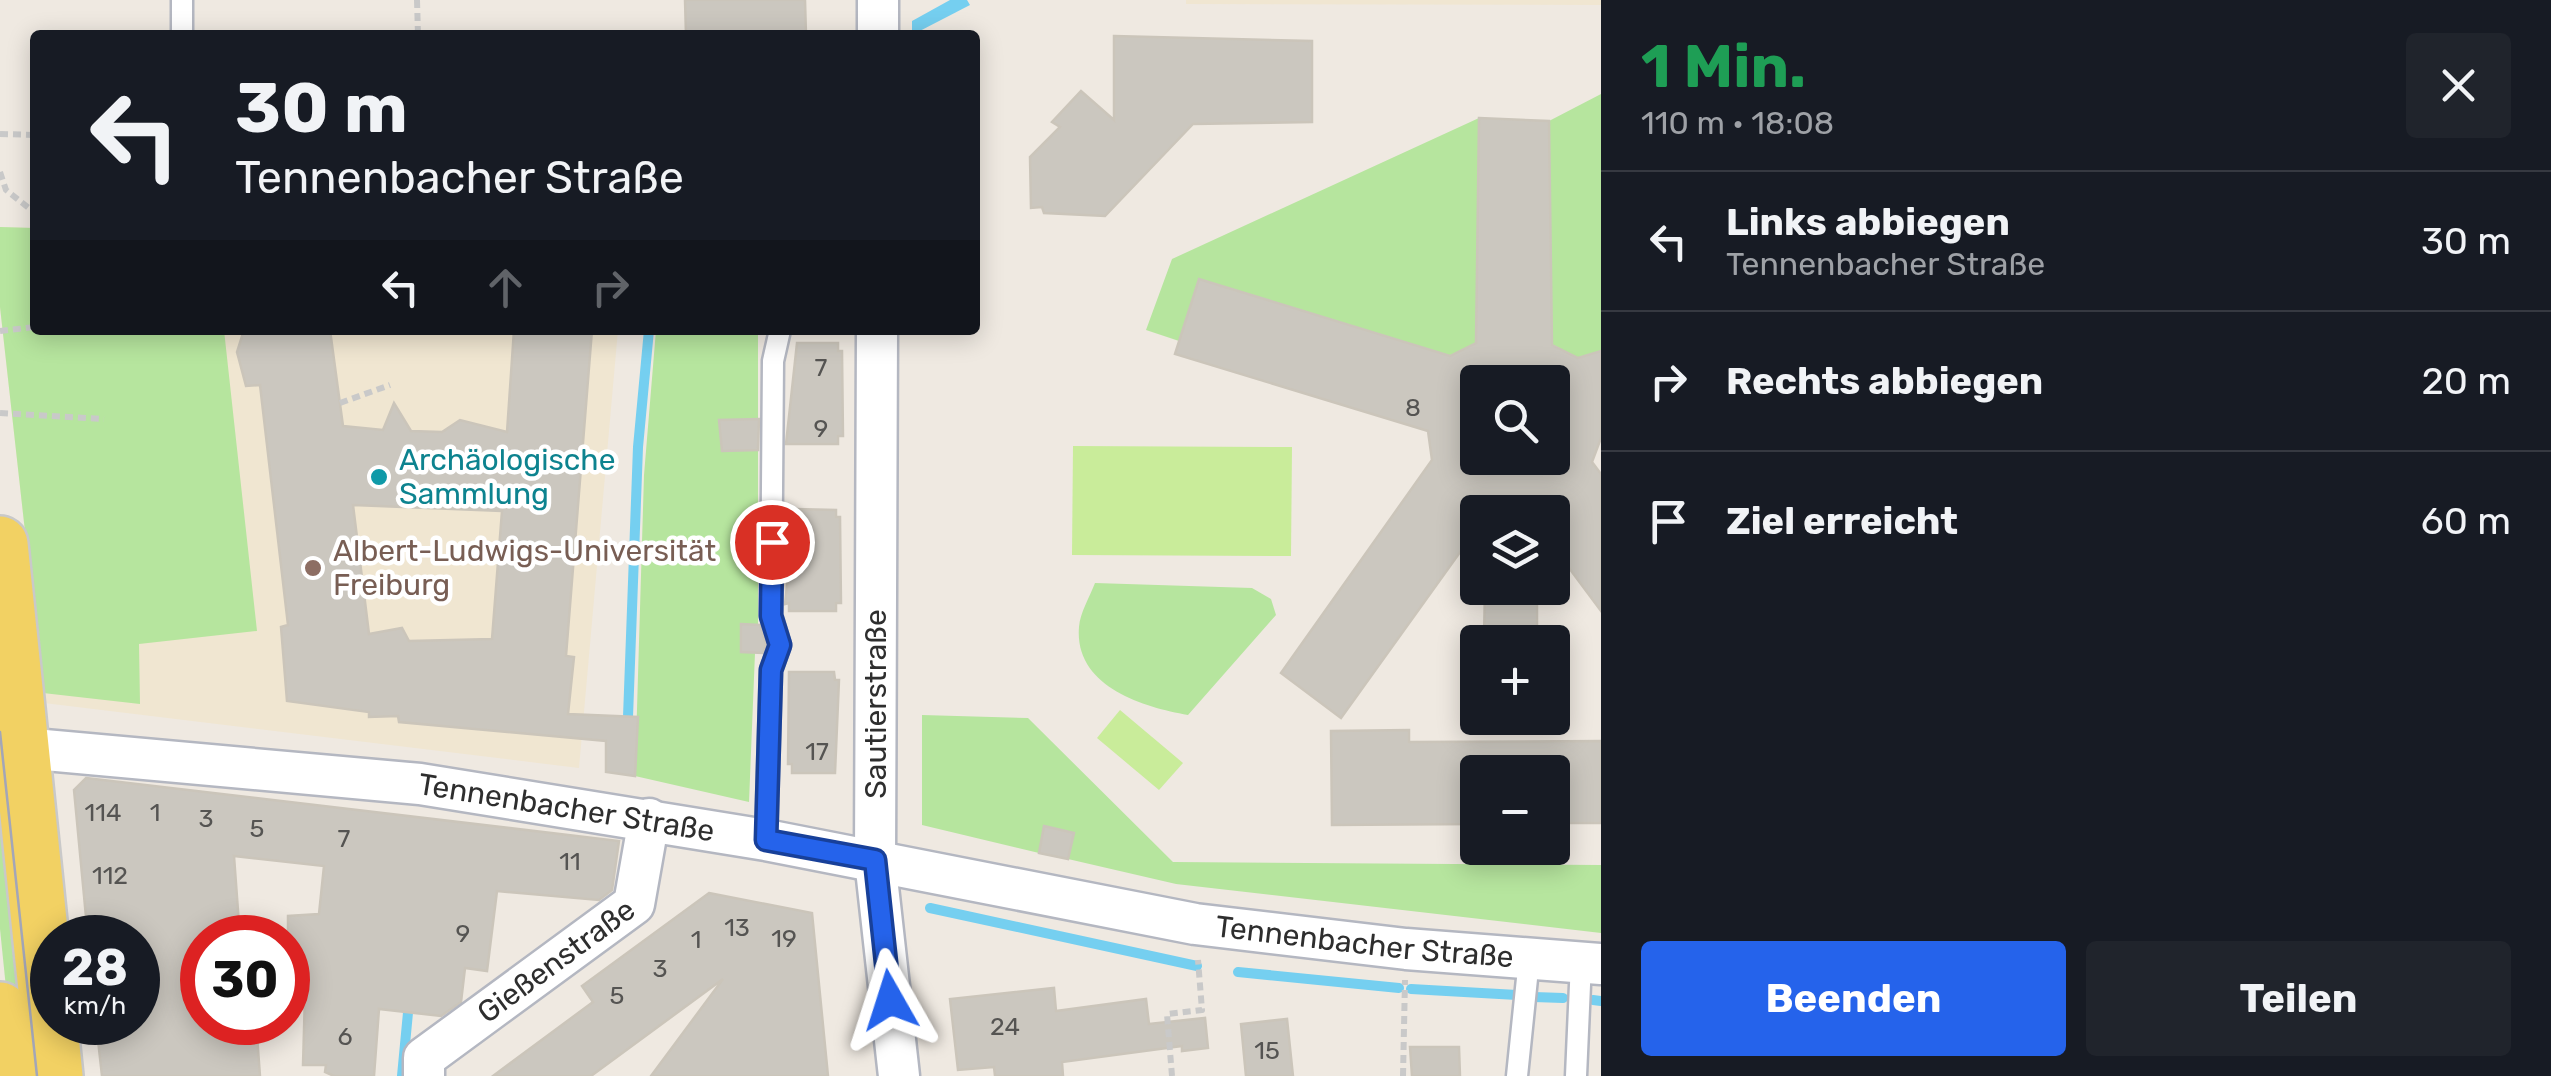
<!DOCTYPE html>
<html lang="de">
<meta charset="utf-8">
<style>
:root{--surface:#171b24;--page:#20242c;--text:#f1f3f6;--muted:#9ea1a6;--line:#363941;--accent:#2563eb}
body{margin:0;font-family:Rubik,sans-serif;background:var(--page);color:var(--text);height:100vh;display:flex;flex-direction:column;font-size:38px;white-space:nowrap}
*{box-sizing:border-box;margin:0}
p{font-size:32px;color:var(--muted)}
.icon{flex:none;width:55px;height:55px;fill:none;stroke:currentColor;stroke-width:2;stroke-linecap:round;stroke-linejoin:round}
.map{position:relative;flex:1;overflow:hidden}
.drawer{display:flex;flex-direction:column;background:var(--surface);width:950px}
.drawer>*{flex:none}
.top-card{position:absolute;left:30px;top:30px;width:950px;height:305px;border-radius:10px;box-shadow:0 5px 25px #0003;background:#171b24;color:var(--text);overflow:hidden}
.fabs{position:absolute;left:1460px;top:365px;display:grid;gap:20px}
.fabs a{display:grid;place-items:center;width:110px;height:110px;border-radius:10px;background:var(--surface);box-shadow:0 5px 25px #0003;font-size:50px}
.speed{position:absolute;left:30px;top:915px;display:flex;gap:20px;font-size:50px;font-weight:700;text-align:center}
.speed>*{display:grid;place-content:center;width:130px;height:130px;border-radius:50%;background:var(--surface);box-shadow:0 5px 25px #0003;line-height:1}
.speed small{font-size:25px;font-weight:400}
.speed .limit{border:15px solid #d22;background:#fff;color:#111}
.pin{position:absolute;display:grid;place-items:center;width:85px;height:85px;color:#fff;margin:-42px;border:5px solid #fff;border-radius:50%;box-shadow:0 2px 10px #0007}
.me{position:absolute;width:110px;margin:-55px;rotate:354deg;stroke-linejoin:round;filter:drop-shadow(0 0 8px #0008)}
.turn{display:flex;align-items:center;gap:35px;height:210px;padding:0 40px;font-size:45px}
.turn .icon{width:130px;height:130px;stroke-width:2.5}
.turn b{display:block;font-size:70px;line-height:85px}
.lanes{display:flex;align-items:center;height:95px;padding:0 40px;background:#0003;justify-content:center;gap:50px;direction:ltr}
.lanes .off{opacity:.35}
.round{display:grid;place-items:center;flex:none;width:105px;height:105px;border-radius:10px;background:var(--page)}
.head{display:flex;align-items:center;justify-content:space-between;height:170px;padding:0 40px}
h1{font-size:60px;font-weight:700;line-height:75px;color:#1e9e55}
.button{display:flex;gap:20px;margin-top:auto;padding:20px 40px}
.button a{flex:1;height:115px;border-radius:10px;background:var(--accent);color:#fff;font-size:40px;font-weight:700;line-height:115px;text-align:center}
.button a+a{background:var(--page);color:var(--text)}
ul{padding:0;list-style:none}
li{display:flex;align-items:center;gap:30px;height:140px;padding:0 40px;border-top:2px solid var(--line)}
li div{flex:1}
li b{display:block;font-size:38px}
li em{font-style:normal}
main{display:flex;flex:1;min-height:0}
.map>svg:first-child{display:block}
.education{fill:#f0e6d1}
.green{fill:#b6e59e}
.pitch{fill:#c9ec9a}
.water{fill:#75cff0}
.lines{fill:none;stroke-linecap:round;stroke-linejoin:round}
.stream{stroke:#75cff0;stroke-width:10}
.building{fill:#cbc7bf;stroke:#cbc5ba;stroke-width:2.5;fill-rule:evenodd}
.service-casing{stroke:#b4b7c1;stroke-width:25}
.minor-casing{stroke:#b4b7c1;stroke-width:45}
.primary-casing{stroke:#c9c9c9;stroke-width:60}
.path{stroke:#c9c9c9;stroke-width:6;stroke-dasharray:8 5;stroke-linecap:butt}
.service{stroke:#fff;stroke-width:20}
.minor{stroke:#fff;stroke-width:40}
.primary{stroke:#f2d163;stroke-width:55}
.tram{stroke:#a3a6b8;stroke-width:2.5}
.route-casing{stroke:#184099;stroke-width:25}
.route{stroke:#2563eb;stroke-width:18}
.culture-dot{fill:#0f9aa8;stroke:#fff;stroke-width:4}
.education-dot{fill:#8d6e63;stroke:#fff;stroke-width:4}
.labels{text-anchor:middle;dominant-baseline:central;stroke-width:9;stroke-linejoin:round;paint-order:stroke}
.number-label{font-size:25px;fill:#555452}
.culture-label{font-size:30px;fill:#0d838f;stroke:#fff;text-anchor:start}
.education-label{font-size:30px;fill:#785e54;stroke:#fff;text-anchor:start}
.street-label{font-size:30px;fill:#2e2e2e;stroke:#fff}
</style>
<main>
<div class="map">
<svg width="1601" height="1076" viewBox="0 0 1601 1076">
<rect width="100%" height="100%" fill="#efe9e1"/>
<!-- education -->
<g class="education">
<polygon points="1186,0 1601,0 1601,5 1186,4"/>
<polygon points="0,227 35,228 35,330 618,330 579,768 44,703 0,307"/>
</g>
<!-- green -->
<g class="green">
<polygon points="1601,94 1601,351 1578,358 1544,340 1552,332 1549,121"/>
<polygon points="1479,118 1476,332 1483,340 1450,356 1199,279 1179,341 1146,330 1172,259"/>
<polygon points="0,227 35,228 35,330 224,330 257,631 139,644 140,704 43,693 0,307"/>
<polygon points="656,330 758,330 758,625 741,625 741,652 755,653 749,802 635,776 644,475"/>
<path d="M1095 583 1252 588 1271 599 1276 615 1188 715C1142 707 1074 686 1079 627 1080 613 1090 596 1095 583Z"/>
<polygon points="922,715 1028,718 1173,862 1601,865 1601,933 1176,884 1068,859 1073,833 1044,827 1039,853 922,825"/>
<polygon points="18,817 45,1076 15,1076 0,929 0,819"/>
</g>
<!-- pitch -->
<g class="pitch">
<polygon points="1073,446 1292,447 1291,556 1072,555"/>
<polygon points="1120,710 1183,763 1159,790 1097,738"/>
</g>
<!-- water -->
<polygon class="water" points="950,0 967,0 970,5 912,35 912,21"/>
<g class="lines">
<!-- stream -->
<g class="stream">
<polyline points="628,717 638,447 649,330"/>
<polyline points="930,908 1197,966"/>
<polyline points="1238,972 1399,988"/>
<polyline points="1411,989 1517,995"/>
<polyline points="1534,997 1563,998"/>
<polyline points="1593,1000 1601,1001"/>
<polyline points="402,1076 409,1002"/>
</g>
</g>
<!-- building -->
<g class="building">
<polygon points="685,0 805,0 806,35 686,35"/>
<polygon points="1114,36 1312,41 1312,122 1193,124 1105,216 1044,213 1042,207 1031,208 1030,157 1060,127 1052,122 1081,91 1114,120"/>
<path d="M1479 118 1549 121 1552 345 1578 358 1601 351V438L1592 462 1601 474V611L1552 545V512H1478V527L1341 718 1281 673 1432 460 1428 431 1175 354 1199 279 1450 356 1476 343ZM1478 382H1552V458H1478Z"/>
<path d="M244 330H330L343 426 383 430 394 403 411 431 442 432 460 420 507 432 514 330H592L566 656 574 657 568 714 638 717 635 776 606 772V741L399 722 398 716 369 717V712L287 701 281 627 288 625 260 385 246 386 237 352ZM353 505 502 511 492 639 409 641 402 628 369 634Z"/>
<polygon points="797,343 838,343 838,351 842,351 843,436 838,436 838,444 786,444"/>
<polygon points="759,419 758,450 722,451 719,420"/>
<polygon points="795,509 836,510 836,517 840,517 841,603 836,603 836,611 789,611 789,603 785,604"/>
<polygon points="1485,588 1537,588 1537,637 1484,638"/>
<polygon points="741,624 760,625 766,645 763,653 741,652"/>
<polygon points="789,672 834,672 835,680 839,680 835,773 792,773 792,764 788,764"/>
<polygon points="1409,730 1409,742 1601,741 1601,823 1552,823 1552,772 1478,772 1478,824 1332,825 1331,731"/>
<polygon points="86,778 619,841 612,890 599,900 497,891 487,971 465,968 461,1002 441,1016 379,1009 374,1076 334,1076 325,1072 326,1065 303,1065 306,959 288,961 288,916 319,914 324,866 234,856 240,938 202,938 202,1022 256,1022 260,1076 102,1076 96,1022 138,1022 138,938 88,938 74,790"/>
<polygon points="1044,826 1074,833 1068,859 1039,853"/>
<polygon points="709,893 812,913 828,1076 651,1076 723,979 591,1076 493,1076 593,1002 582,986"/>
<polygon points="1054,988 1056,1011 1146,999 1149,1024 1205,1018 1208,1048 1182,1051 1182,1046 1062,1062 1063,1076 995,1076 994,1067 958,1070 950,999"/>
<polygon points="1287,1019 1293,1076 1246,1076 1241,1024"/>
<polygon points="1410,1047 1459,1047 1460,1076 1412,1076"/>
</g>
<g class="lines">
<!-- service casing -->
<g class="service-casing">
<g id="service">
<polyline points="182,35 182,0"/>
<polyline points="766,840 771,670 780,645 771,615 773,361 780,330"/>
<polyline points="1517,1076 1529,959"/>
<polyline points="1576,1076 1581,962"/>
</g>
</g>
<!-- minor casing -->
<g class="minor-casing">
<g id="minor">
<polyline points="878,35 878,0"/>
<polyline points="877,330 875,860 899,1076"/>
<path id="s1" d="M0 746 420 784 766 840 1195 924 1406 949 1601 964"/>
<path id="s2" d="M424 1076V1058L634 904 649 819"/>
</g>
</g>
<!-- primary casing -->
<g class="primary-casing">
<g id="primary">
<polyline points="0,544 55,1076"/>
<polyline points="0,1010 8,1076"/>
</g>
</g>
<!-- path -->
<g class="path">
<polyline points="417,0 418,35"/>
<polyline points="0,134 35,135"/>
<polyline points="0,172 6,190 35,213"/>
<polyline points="0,331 35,327"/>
<polyline points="340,403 390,385"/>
<polyline points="0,413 104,419"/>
<polyline points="1172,1076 1167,1014 1202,1010 1198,960"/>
<polyline points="1403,1076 1405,980"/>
</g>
<!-- service -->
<use href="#service" class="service"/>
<!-- minor -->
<use href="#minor" class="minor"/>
<!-- primary -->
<use href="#primary" class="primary"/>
<!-- tram -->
<polyline class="tram" points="0,732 37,1076"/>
</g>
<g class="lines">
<!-- route casing -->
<g class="route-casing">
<polyline id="route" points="772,542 771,616 780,645 771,670 766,840 875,860 890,1000"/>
</g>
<!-- route -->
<use href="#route" class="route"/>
</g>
<!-- markers -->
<circle class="culture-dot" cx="379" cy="477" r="10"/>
<circle class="education-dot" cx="313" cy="568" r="10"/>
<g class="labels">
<!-- number labels -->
<g class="number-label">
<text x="821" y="367">7</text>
<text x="1413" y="407">8</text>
<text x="821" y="428">9</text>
<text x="817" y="751">17</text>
<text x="103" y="812">114</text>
<text x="155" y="812">1</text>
<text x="206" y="818">3</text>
<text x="257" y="828">5</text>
<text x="344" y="838">7</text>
<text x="570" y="861">11</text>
<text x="110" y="875">112</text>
<text x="737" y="927">13</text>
<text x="463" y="933">9</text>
<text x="784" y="938">19</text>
<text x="696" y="939">1</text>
<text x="660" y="968">3</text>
<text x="617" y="995">5</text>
<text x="1005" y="1026">24</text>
<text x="345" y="1036">6</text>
<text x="1267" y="1050">15</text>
</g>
<!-- culture labels -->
<g class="culture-label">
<text x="399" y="460">Archäologische<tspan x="399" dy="34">Sammlung</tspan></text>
</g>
<!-- education labels -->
<g class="education-label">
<text x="333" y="551">Albert-Ludwigs-Universität<tspan x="333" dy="34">Freiburg</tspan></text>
</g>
<!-- street labels -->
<g class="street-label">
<text transform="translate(876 704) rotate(-90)">Sautierstraße</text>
<text stroke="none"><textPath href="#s1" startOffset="570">Tennenbacher Straße</textPath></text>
<text stroke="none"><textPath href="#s1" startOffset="1380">Tennenbacher Straße</textPath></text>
<text stroke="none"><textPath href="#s2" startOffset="182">Gießenstraße</textPath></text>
</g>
</g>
</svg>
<div class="fabs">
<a><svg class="icon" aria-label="search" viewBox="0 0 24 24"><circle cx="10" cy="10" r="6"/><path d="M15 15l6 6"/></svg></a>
<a><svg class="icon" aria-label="layers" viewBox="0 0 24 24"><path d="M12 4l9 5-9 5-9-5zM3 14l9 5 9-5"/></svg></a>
<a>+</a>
<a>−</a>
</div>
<div class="speed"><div>28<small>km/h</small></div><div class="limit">30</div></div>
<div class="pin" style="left:772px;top:542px;background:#d93025"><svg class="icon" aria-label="arrive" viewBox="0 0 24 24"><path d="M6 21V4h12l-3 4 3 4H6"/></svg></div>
<svg class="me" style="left:890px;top:1000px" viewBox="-20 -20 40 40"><path d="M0-17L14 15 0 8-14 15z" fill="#2563eb" stroke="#fff" stroke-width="4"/></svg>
<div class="top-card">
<div class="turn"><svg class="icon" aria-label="left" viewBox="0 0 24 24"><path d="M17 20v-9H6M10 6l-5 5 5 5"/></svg><div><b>30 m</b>Tennenbacher Straße</div></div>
<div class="lanes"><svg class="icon" aria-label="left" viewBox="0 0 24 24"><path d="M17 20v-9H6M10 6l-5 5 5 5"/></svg><svg class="icon off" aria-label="ahead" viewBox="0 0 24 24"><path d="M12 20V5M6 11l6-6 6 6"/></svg><svg class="icon off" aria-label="right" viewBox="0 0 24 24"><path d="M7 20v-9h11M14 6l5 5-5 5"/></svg></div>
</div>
</div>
<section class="drawer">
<div class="head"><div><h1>1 Min.</h1><p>110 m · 18:08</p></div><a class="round"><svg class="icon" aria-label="close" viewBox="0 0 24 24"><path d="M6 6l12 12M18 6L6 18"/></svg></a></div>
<ul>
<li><svg class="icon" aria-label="left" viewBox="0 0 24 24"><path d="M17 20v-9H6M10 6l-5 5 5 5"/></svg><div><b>Links abbiegen</b><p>Tennenbacher Straße</p></div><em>30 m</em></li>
<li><svg class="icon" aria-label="right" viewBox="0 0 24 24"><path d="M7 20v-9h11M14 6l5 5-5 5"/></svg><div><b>Rechts abbiegen</b></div><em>20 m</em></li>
<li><svg class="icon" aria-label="arrive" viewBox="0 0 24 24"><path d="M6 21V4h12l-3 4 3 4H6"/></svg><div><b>Ziel erreicht</b></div><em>60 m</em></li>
</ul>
<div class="button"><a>Beenden</a><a>Teilen</a></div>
</section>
</main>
